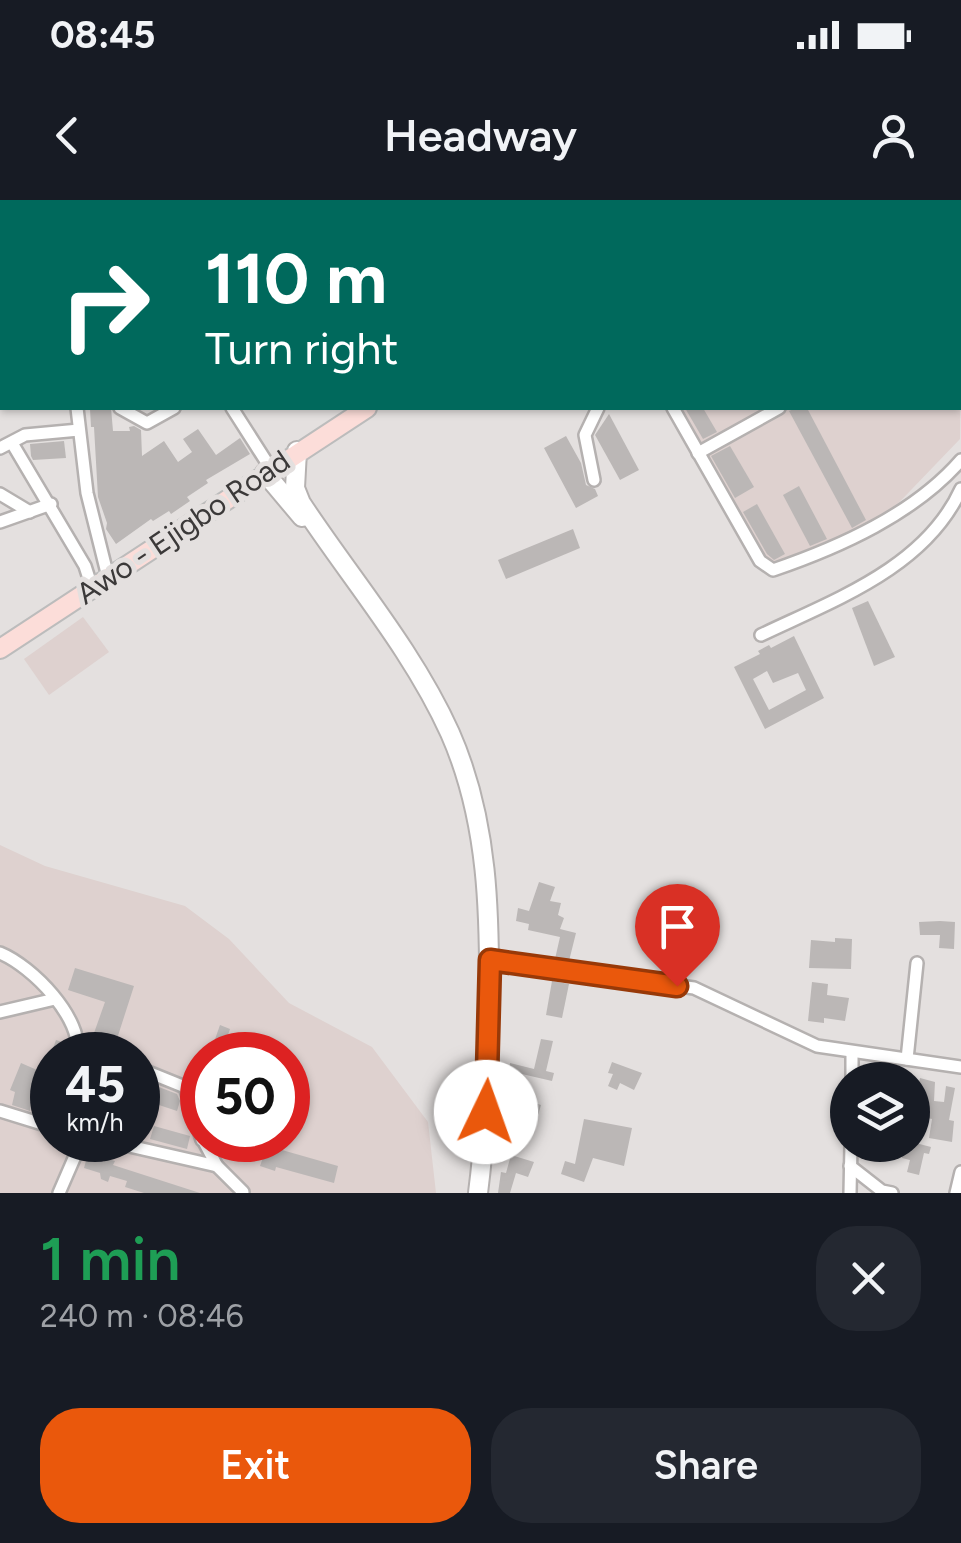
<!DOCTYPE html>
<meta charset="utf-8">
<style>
:root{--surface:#171b24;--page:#242831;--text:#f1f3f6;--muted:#9ea1a6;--accent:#ea580c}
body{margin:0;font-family:Figtree,sans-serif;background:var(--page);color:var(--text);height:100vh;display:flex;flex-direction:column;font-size:38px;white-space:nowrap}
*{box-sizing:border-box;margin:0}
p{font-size:32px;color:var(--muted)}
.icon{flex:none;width:55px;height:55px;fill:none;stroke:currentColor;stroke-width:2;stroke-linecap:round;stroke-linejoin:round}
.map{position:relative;height:993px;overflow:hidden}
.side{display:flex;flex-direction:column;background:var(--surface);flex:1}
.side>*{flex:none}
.guide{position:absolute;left:0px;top:0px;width:962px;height:210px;box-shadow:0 2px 8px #0004;background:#00695c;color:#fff;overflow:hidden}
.fabs{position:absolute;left:830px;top:862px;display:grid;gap:20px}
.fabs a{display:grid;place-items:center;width:100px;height:100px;border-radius:50%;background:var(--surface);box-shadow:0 2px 8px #0004;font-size:50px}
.speed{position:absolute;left:30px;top:832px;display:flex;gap:20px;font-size:50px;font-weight:700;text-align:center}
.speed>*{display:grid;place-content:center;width:130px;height:130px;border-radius:50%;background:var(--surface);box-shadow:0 2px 8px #0004;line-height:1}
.speed small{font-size:25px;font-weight:400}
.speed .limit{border:15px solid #d22;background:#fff;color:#111}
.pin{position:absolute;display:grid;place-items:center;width:85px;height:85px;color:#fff;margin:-102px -42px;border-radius:50% 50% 50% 0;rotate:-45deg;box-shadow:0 0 10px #0007}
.pin .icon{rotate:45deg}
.me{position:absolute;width:110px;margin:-55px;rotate:3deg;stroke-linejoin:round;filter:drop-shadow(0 0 8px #0008)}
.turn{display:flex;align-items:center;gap:35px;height:210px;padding:0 40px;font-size:45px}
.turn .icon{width:130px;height:130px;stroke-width:2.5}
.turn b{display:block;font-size:70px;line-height:85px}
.round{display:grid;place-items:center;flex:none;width:105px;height:105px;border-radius:40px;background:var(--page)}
.headline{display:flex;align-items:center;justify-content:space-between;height:170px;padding:0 40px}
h1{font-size:60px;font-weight:600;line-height:75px;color:#1e9e55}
.action{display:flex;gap:20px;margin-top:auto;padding:20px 40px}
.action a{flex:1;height:115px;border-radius:40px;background:var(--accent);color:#fff;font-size:40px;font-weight:600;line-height:115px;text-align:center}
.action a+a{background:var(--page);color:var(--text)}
.status{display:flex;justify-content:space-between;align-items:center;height:70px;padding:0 50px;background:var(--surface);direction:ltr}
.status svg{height:28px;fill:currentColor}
header{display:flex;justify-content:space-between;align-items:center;height:130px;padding:0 40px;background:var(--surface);font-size:45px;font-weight:600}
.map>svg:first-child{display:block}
.built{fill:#ded1cf;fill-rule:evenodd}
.building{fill:#bbb7b6;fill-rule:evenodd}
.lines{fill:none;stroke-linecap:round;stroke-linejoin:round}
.street-casing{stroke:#b5b1b0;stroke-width:16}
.secondary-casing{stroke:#b5b1b0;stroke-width:22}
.primary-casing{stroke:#bcbcbc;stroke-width:22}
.street{stroke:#fff;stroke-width:11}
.secondary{stroke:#fff;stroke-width:18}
.primary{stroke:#fcddd9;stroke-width:18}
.route-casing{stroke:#983908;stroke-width:25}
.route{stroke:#ea580c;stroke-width:18}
.labels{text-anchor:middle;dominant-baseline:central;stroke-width:10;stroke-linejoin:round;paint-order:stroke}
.street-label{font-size:30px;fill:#3b3939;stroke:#e4e0df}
</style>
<div class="status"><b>08:45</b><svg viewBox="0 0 49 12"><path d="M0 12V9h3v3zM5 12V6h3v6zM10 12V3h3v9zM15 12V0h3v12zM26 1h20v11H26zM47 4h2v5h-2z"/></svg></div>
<header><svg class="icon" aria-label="back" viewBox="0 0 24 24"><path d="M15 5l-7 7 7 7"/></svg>Headway<svg class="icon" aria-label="person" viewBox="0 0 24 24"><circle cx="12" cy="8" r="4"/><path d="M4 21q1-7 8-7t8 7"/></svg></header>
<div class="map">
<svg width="961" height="993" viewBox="0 0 961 993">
<rect width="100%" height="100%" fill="#e4e0df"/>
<!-- built -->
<g class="built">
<polygon points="961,137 960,239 887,315 800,360 770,365 763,360 681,208 960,208"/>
<polygon points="83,417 109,452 49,495 24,459"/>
<path d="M0 645 45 666 185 706 229 739 289 803 372 847 428 922 436 993H0ZM52 855H138V940H52ZM202 855H288V940H202Z"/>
</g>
<!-- building -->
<g class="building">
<polygon points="111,208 113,231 130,231 129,227 134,226 141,230 142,256 164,241 178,262 192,252 183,239 198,229 216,255 240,238 250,254 206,280 208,283 187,297 190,301 171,314 169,311 153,321 151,319 116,344 106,329 107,323 98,297 94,227 91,227 90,209"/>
<polygon points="685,208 703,208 717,232 703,239"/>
<polygon points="796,208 807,208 866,320 852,328 789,211"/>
<polygon points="609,214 639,270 620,280 595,235"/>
<polygon points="566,236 581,263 586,285 595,289 598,296 576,308 544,248"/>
<polygon points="64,241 66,258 33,260 31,256 30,244"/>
<polygon points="730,246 754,287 735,298 711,256"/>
<polygon points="799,286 827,339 810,346 783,295"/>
<polygon points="757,304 785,354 774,360 767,354 743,312"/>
<polygon points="573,329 580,348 506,379 498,360"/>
<polygon points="868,401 895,457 874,466 852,408"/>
<path d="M794 436 824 498 765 529 734 467 760 454 758 451 769 445 771 448ZM767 471 773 483 798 473 806 490 769 510 753 479Z"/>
<polygon points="539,682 555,687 550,701 561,703 558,715 564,718 560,729 576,733 569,761 555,759 560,737 528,730 529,724 516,721 518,708 529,711"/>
<polygon points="940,721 955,722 954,749 939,748 940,735 920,735 919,722"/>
<polygon points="835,738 852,739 851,769 809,768 811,740 835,742"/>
<polygon points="75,768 134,786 115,845 94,833 105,802 68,790"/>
<polygon points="552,781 569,784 562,818 546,815"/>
<polygon points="812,782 828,784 827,795 849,798 845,821 824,818 824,823 808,821"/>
<polygon points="220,825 230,829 228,835 247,840 249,833 261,837 255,855 213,845"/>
<polygon points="541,839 553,841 546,871 554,873 552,881 509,871 510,863 534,869"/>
<polygon points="56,840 68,844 68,855 52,855 50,905 33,898 30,911 12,905 15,892 10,890 21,863 44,873"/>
<polygon points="612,862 642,873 634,890 620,883 617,890 608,886 613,874 608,873"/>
<polygon points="920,878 935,882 934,901 944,902 946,886 955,888 949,920 954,921 952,942 929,938 932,919 912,915"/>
<polygon points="138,879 177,894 180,901 177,911 138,898"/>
<polygon points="511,895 541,905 536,922 507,914"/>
<polygon points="584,919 632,928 624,966 593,958 584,982 561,974 565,961 575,964"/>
<polygon points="154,926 190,936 187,949 150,939"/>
<polygon points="269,940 285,940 282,950 338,966 334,983 276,967 275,971 260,966"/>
<polygon points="912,942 931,947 929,954 924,953 919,975 907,972 910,960 902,958 903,950 912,952 904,947"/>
<polygon points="511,955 534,962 528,977 516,973 510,993 498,993 501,972 506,973"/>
<polygon points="87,957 104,962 105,958 108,959 115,961 113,965 200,993 144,993 125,987 127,981 110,976 108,982 101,979 100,973 84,968"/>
</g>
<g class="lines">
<!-- street casing -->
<g class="street-casing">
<g id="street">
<polyline points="253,0 254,2"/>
<polyline points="328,0 340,2"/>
<polyline points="373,0 373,2"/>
<polyline points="628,0 633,2"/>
<polyline points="65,2 66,0"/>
<polyline points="359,2 363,0"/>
<polyline points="468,2 469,0"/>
<polyline points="0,15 2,15"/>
<polyline points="960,113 961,114"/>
<polyline points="960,149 961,149"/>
<polyline points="77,208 87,293 108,377"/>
<polyline points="120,208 147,223 174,208"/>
<polyline points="232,208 271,269"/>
<path d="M673 208 760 361 773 370C840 347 914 314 961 260"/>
<polyline points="12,243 85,366 92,388"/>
<polyline points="0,248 25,235 79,230"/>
<polyline points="698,253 779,208"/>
<polyline points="594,280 585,235 598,208"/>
<polyline points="0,294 30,312"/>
<polyline points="0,322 51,304"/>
<path d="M761 435C834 400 925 368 961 289"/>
<path d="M0 753C32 766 84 819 77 855"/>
<polyline points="490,760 694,788 817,846 961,867"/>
<polyline points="0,812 55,799"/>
<polyline points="79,844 107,855"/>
<polyline points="907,859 917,763"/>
<polyline points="138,868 185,887 202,940"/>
<polyline points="852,880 852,853"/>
<polyline points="0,911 52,927"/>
<polyline points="103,940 217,966"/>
<polyline points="203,940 217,966 243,992"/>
<polyline points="850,966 882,991 892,993"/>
<polyline points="59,993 82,940"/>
<polyline points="850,993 851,945"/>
<polyline points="956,993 961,972"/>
</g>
</g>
<!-- secondary casing -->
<g class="secondary-casing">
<g id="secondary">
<path d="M297 251 295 288 301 303C351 379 412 449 450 533 489 621 490 716 489 810 488 871 486 932 478 993"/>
<polyline points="265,273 302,317"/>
</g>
</g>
<!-- primary casing -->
<g class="primary-casing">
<g id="primary">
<polyline points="596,2 597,0"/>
<polyline points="0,449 367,208"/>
</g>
</g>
<!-- street -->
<use href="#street" class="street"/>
<!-- secondary -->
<use href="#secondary" class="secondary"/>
<!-- primary -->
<use href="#primary" class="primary"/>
</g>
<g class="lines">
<!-- route casing -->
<g class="route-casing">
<polyline id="route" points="486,912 490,760 677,786"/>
</g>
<!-- route -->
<use href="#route" class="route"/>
</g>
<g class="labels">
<!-- street labels -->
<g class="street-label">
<text transform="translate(183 327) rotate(-34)">Awo - Ejigbo Road</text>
</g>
</g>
</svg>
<div class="fabs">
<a><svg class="icon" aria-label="layers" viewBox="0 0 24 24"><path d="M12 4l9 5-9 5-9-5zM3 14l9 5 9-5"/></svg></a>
</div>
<div class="speed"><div>45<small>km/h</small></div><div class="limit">50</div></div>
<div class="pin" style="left:677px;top:786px;background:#d93025"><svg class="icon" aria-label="arrive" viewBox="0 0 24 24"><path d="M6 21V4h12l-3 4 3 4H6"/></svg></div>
<svg class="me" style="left:486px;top:912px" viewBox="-20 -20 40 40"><circle r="19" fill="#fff"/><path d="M0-13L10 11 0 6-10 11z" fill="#ea580c"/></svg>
<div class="guide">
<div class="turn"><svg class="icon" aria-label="right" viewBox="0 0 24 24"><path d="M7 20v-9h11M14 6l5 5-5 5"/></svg><div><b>110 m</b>Turn right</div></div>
</div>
</div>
<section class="side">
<div class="headline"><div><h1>1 min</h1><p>240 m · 08:46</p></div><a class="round"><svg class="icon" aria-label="close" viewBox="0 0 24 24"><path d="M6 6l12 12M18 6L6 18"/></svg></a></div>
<div class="action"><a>Exit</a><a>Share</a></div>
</section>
